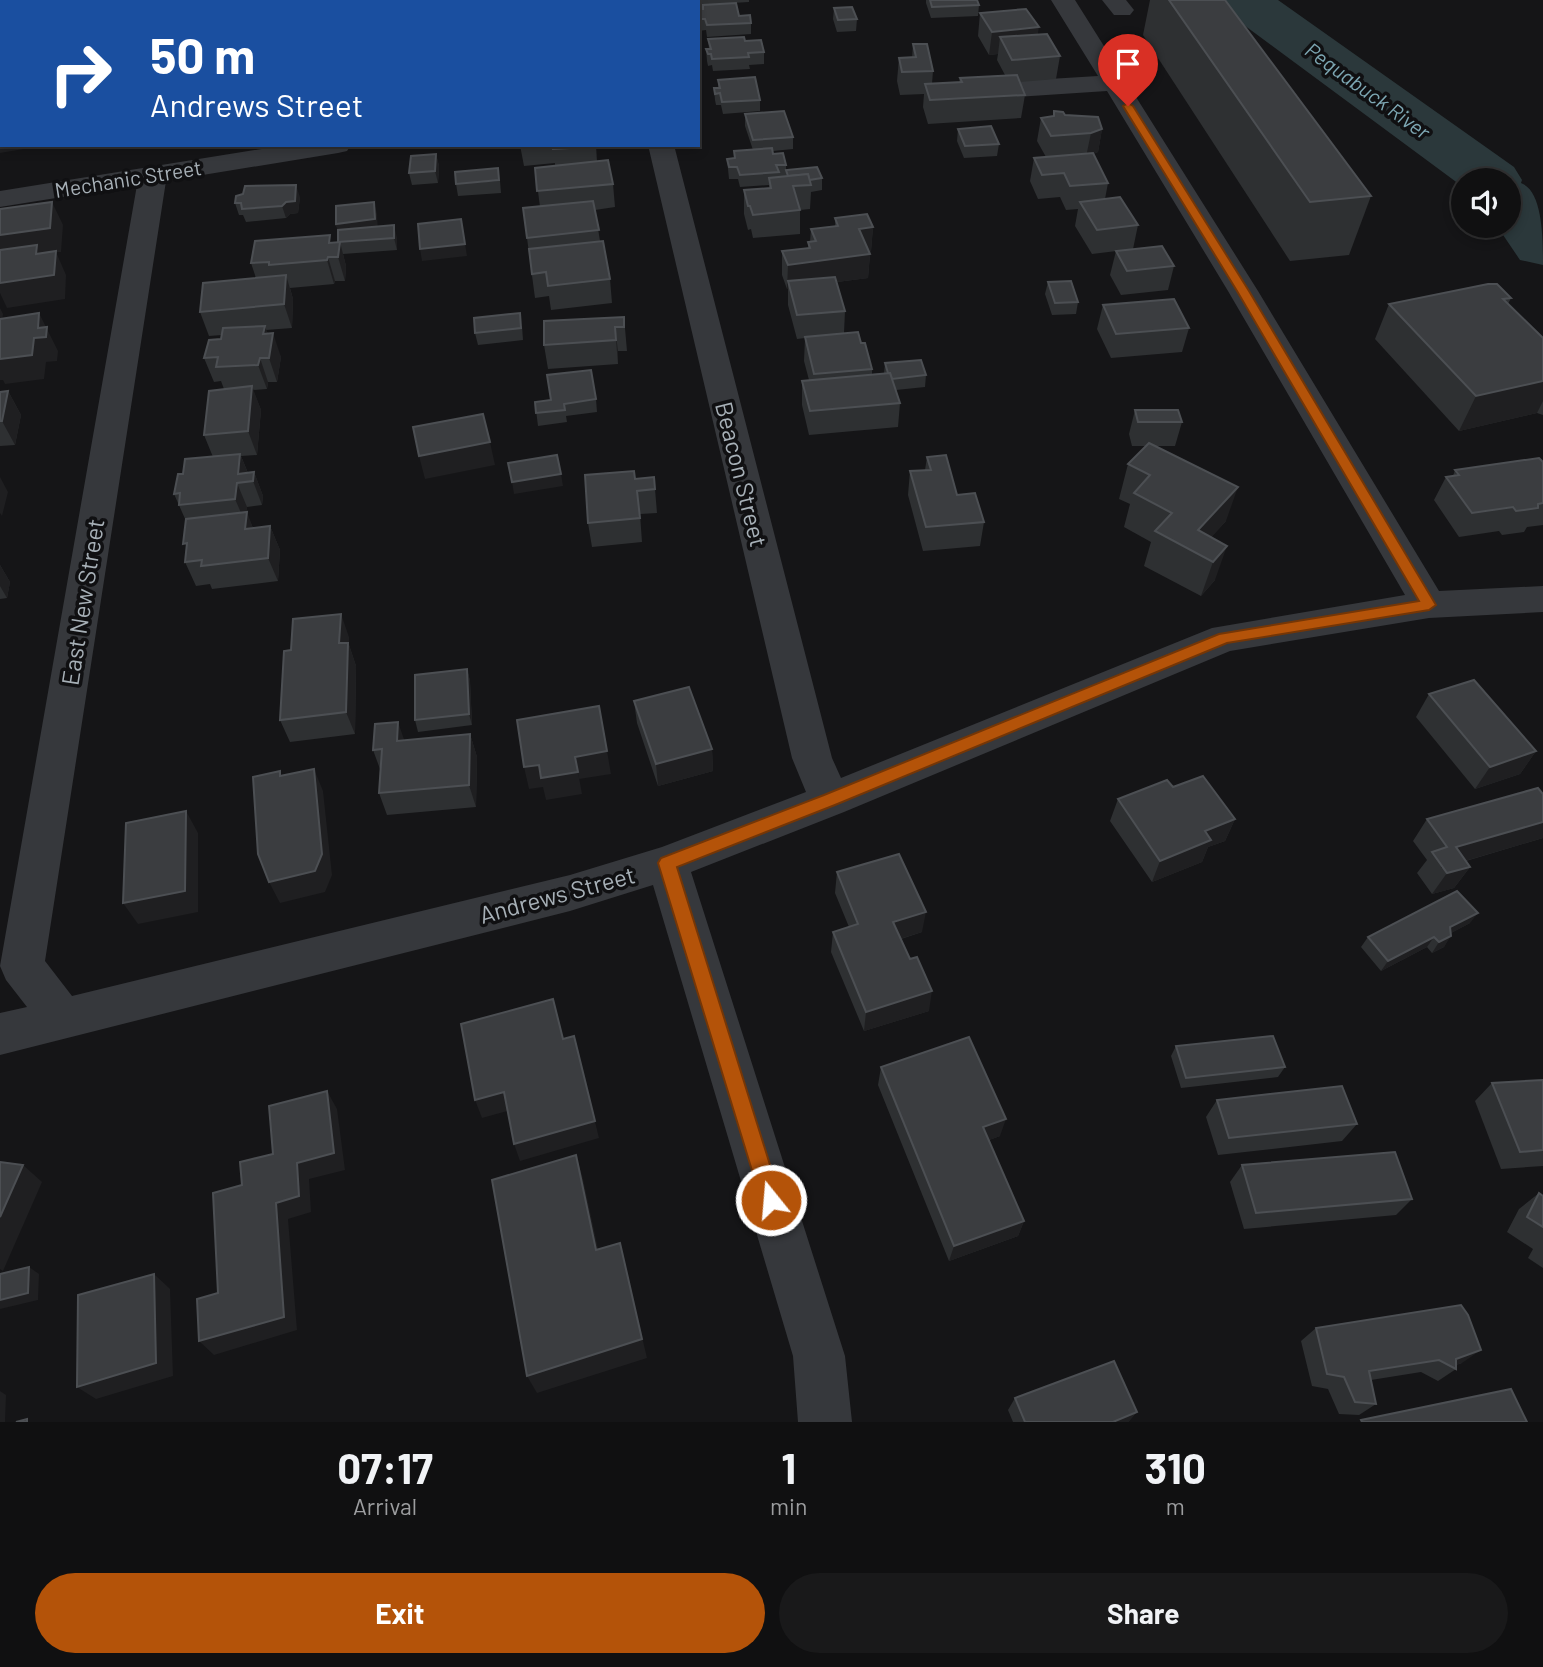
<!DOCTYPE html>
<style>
:root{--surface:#101011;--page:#19191a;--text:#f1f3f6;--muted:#9c9d9f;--line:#303031;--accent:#b45309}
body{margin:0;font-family:Barlow,sans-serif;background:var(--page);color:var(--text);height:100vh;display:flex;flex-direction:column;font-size:26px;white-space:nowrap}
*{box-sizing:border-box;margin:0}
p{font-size:23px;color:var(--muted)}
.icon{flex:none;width:38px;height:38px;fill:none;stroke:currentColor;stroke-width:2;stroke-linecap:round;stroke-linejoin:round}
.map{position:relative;height:1422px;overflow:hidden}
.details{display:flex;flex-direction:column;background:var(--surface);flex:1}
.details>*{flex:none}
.guide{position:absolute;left:0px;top:0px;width:700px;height:147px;box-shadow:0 4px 10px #0003,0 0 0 2px var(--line);background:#1a4fa0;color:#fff;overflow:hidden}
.fabs{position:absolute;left:1451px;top:168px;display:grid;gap:14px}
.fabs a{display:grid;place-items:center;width:70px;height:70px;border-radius:50%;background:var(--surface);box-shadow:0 4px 10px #0003,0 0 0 2px var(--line);font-size:35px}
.pin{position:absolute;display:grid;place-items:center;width:60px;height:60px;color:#fff;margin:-72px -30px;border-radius:50% 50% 50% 0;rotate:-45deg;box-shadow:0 0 7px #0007}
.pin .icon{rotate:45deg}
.me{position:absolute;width:77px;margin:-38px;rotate:343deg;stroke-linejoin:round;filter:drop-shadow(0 0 5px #0008)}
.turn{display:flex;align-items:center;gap:24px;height:147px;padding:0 35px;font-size:32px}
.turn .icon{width:91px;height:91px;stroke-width:2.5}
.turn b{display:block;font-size:49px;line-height:60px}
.eta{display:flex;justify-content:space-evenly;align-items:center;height:119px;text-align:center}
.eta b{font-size:42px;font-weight:700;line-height:49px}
.cta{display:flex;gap:14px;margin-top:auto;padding:14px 35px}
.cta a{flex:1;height:80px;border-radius:42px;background:var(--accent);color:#fff;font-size:28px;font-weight:700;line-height:80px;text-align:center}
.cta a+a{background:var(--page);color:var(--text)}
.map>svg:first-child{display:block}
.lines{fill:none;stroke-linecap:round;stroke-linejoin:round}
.stream{fill:#2b383b;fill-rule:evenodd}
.river{fill:#2b383b;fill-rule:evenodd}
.minor{fill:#36383c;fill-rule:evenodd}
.wall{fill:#2e3032}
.shaded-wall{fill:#1f1f21}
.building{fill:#3b3d40;stroke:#4c4f53;stroke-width:2}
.route{fill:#b45309;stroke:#753606;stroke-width:2}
.labels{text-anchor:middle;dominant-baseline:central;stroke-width:7;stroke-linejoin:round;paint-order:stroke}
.far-water-label{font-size:21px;font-style:italic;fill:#7da7b3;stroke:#101012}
.far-street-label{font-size:21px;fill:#a7b0b7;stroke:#101012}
.street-label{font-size:24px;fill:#a7b0b7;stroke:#101012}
</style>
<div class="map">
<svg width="1543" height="1422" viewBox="0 0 1543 1422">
<rect width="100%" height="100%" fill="#151517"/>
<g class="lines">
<!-- stream -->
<g class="stream">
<polygon points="30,0 39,0 29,2"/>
<polygon points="2,25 2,32 0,33 0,26"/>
</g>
<!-- river -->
<path class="river" d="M1218 0H1278L1514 167 1522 180 1521 183C1543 191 1543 239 1543 265L1520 260 1497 226H1508V180H1463V187L1225 11Z"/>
<!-- minor -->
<g class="minor">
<polygon points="617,0 641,0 642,2 618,2"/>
<polygon points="1051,0 1075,0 1258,291 1439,591 1543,586 1543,612 1429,618 1230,651 844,812 691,872 845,1356 852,1422 798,1422 793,1356 653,885 570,911 0,1055 0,1013 27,1007 6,980 0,966 137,185 0,207 0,191 286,145 351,145 347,151 338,153 166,181 45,961 72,996 570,875 662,847 806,792 792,758 648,145 674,145 832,758 841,778 1212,628 1405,595 1228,291 1107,91 969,100 960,97 956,92 960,87 969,84 1098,76"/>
<polygon points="1102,0 1126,0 1134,10 1130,15 1114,15"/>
</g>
</g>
<!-- wall -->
<g class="wall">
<polygon points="694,0 749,0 749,2 698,5 698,2 694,2"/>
<polygon points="926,0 977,0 979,5 978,16 931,18 926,3"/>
<polygon points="1150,0 1225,0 1371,196 1349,255 1290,261 1143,35"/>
<polygon points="834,8 857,19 856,31 837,32 833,19"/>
<polygon points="698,9 739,16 751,23 751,34 707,37 706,30 698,31"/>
<polygon points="980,13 1038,34 1060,56 1056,79 1020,82 1025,95 1021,118 928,124 923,107 924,94 900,95 897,81 899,58 912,58 913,44 933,71 932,84 959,82 960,78 1005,75 997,60 998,54 989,55 978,36"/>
<polygon points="708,39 745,41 764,52 764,64 749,65 750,69 713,71 712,65 708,66 707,61 706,49 709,49"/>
<polygon points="718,80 760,100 760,111 723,114 721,105 716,105 715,100 714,88 718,88"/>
<polygon points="1054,111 1102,129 1098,152 1093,154 1108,183 1105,199 1138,225 1133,249 1092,254 1075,226 1078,209 1066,210 1060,197 1038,199 1030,181 1034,158 1046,157 1037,141 1041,118 1053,116"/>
<polygon points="745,114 793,137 793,149 773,151 773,154 786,165 786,170 822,178 822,190 811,192 810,209 800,210 800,234 753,238 751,229 748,230 744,214 744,190 769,188 769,185 740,187 738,179 729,179 727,159 734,158 734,151 753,150 745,126"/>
<polygon points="958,129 999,144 997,156 964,158 957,141"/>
<polygon points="520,145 587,145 588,149 587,145 596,145 597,162 613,184 615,207 595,210 600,241 610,279 612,303 551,310 549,296 535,298 523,208 540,207 535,168 555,166 555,163 524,166"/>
<polygon points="436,154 439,166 438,183 412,185 409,173"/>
<polygon points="500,181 501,193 458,196 456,184"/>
<polygon points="300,197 298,213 290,214 286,218 246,222 243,215 239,215 235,203"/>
<polygon points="377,214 377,227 397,238 397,250 343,254 346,266 345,281 335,281 334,284 290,288 293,299 292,328 266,330 281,357 277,382 268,382 267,389 253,390 261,410 257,455 241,456 248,473 254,472 263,496 262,505 247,507 246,512 253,528 270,526 280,550 278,581 212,589 210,584 196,586 185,562 186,550 186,521 174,494 183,474 213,457 204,435 224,389 221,381 214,382 204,358 221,339 222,335 209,336 200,312 256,278 251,263 332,243 338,242 338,232 336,224"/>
<polygon points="835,218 873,227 871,251 869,252 870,254 868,278 837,282 845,311 844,333 861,343 872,369 872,374 884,373 885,363 926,375 925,387 896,390 900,403 898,427 809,435 802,405 802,381 809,380 804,361 805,338 797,339 788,305 788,289 787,289 782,275 782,251 808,248 808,242 810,242 811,229 835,226"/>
<polygon points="1116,251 1174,266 1168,290 1121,295 1110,275"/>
<polygon points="1048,282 1078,302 1076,314 1052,315 1045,294"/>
<polygon points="1511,298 1508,304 1543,338 1543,415 1537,413 1459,431 1375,339 1389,304"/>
<polygon points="1103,305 1189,328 1182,352 1111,358 1097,329"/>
<polygon points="624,317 627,351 618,351 618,364 548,369 544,345"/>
<polygon points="522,326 523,340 478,345 475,333"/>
<polygon points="8,391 21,415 15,445 0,446 0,392"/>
<polygon points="596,399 597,412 566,416 567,422 538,426 535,402"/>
<polygon points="1135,410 1182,422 1175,446 1155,446 1226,521 1211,537 1215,580 1201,596 1144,566 1151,542 1124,527 1130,504 1119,499 1128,464 1146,446 1132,446 1129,434"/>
<polygon points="927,457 957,495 984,522 980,546 923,551 908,495 910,471 925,470"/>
<polygon points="1543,462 1543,525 1527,527 1524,532 1502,535 1499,531 1459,537 1434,500 1446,477 1453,476 1455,470"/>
<polygon points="654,477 657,513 640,514 642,542 592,547 588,523 635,479"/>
<polygon points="0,565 10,582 7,598 0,599"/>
<polygon points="349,637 349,645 356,666 355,734 290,742 280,720"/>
<polygon points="467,669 470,681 472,725 418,732 415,720"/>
<polygon points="1429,694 1536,751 1520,774 1475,789 1416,717"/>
<polygon points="634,701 712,749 713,771 658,786 637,723"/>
<polygon points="470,734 477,757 476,807 387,815 379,793 380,769 373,750 404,740"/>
<polygon points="1173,787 1235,819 1225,841 1208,847 1202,862 1152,882 1110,821 1118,799"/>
<polygon points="1427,819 1543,838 1466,861 1470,867 1454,888 1432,894 1417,873 1427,860 1413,841"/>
<polygon points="837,872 922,932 901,939 929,1011 864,1031 831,952 833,932 849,927 835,893"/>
<polygon points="1470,923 1451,933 1444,947 1432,953 1427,947 1381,971 1361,947 1368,937"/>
<polygon points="1176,1046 1285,1067 1278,1077 1181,1088 1171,1056"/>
<polygon points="881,1067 1000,1136 989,1140 1024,1221 1018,1236 949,1261 878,1085"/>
<polygon points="1543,1080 1543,1166 1501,1169 1475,1101 1492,1083"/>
<polygon points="1217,1100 1357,1124 1342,1141 1218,1155 1206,1117"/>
<polygon points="1242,1165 1412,1199 1396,1215 1244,1229 1230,1182"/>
<polygon points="1539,1193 1543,1196 1543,1268 1528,1258 1533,1249 1507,1232 1519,1209"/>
<polygon points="1316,1328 1462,1363 1456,1365 1456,1369 1438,1381 1421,1372 1371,1380 1376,1404 1359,1415 1339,1414 1328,1389 1312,1386 1301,1341"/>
<polygon points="1015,1398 1137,1412 1128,1422 1013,1422 1008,1410"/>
</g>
<!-- shaded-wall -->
<g class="shaded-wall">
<polygon points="1039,27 1035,50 1000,37 998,54 989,55 992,32"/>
<polygon points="0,127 2,127 2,145 36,145 36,147 0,153"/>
<polygon points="1102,129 1098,152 1086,157 1091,133"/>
<polygon points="436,154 439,166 438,183 435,171"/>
<polygon points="296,185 300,197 298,213 290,214 286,218 282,206"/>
<polygon points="52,202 63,225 61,252 56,252 66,275 65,299 7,308 0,293 0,235"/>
<polygon points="374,202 377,214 378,232 339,236 336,224"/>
<polygon points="461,219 467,256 422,261 420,249"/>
<polygon points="394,225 397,238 397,250 394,238"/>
<polygon points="873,227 871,251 858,253 859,229"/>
<polygon points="340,242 346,266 345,281 338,257"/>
<polygon points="870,254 868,278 790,288 788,281 788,289 787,289 788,265"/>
<polygon points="328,257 335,281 334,284 327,260"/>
<polygon points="286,275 293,299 292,328 284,304"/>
<polygon points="0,308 3,314 1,330 0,330"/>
<polygon points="39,313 58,351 57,361 46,362 44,379 5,384 3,380 0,380 0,359 34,338 38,328"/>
<polygon points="265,326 271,344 273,333 281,357 277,382 269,358 263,334"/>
<polygon points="615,327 618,351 618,364 616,340"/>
<polygon points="260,358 268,382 267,389 258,365"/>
<polygon points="1543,381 1543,401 1537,413 1459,431 1476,396"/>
<polygon points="252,386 261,410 257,455 248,431"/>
<polygon points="8,391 21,415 15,445 2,421"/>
<polygon points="490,442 495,465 425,479 419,456"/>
<polygon points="240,454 250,478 238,474"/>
<polygon points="254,472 263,496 262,505 253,481"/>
<polygon points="561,474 563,486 514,494 512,482"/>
<polygon points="0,477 8,492 2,516 0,513"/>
<polygon points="237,483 247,507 245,522 235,499"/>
<polygon points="1238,487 1226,521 1197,553 1198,530"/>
<polygon points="247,512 256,536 245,529"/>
<polygon points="270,526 280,550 278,581 268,558"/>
<polygon points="1227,546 1215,580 1201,596 1213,562"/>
<polygon points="0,565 10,582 7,598 0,586"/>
<polygon points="341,614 349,637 349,645 356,666 355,734 346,712 339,643"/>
<polygon points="467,669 470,681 472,725 469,714"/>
<polygon points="398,722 406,745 397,741"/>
<polygon points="470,734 477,757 476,807 469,785"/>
<polygon points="712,749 713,771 658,786 656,764"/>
<polygon points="607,751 611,774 579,779 575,757"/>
<polygon points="1536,751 1520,774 1475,789 1490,767"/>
<polygon points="539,765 578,772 582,794 546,800 543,787 529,789 524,767"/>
<polygon points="314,769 323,791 332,875 325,892 280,903 269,882"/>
<polygon points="186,811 198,833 198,912 138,924 123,903"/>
<polygon points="1235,819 1225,841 1208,847 1202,862 1152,882 1160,861 1205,831"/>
<polygon points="1543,822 1543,838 1441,868 1456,847"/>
<polygon points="1470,867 1454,888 1432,894 1447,873"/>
<polygon points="926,912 922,932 890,942 893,922"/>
<polygon points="1478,913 1470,923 1442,938 1450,927"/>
<polygon points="1451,936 1444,947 1432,953 1439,942"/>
<polygon points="1434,937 1427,947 1381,971 1388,961"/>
<polygon points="932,991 929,1011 864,1031 866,1012"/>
<polygon points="574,1036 599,1138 520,1161 514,1144"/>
<polygon points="327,1091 337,1109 345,1170 309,1179 311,1212 288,1219 297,1330 214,1355 199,1341 297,1163"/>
<polygon points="504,1092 511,1110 482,1118 475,1100"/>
<polygon points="1006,1119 1000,1136 978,1144 983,1127"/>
<polygon points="576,1155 583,1179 603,1272 596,1250"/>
<polygon points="23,1165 42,1182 3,1271 0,1269 0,1217"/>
<polygon points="1024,1221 1018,1236 949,1261 954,1246"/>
<polygon points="620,1243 647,1358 537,1393 527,1376"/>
<polygon points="29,1267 39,1274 38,1300 0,1309 0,1300"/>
<polygon points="154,1274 170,1289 173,1376 96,1399 77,1387"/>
<polygon points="1481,1350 1462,1363 1452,1366 1456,1359"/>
<polygon points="0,1391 6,1395 5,1422 0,1422"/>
<polygon points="1137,1412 1128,1422 1113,1422"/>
</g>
<!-- building -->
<g class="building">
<rect x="485" y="0" width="50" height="2"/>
<polygon points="930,0 977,0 979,5 932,7"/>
<polygon points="1169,0 1225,0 1371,196 1310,202"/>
<polygon points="736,3 739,16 750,15 751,23 707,25 705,19 698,19 698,9 703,9 703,5"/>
<polygon points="852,7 857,19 838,20 834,8"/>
<polygon points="1026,9 1039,27 992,32 980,13"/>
<polygon points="1047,34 1060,56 1012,60 1000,37"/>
<polygon points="744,37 745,41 761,40 764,52 748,53 749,57 712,59 711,54 708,54 706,49 711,49 708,39"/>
<polygon points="913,44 927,44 933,71 902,72 899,58 916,57"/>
<polygon points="1017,75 1025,95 930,100 925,84 962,82 960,78"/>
<polygon points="755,77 760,100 722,102 720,93 715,94 714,88 720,88 718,80"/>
<rect x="0" y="106" width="2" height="21"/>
<polygon points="784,111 793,137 753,140 745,114"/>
<polygon points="1054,111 1063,112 1065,115 1098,117 1102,129 1091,133 1051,136 1041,118 1054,116"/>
<polygon points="991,126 999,144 965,146 958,129"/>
<polygon points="553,145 587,145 587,147 553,149"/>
<polygon points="772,148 773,154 783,153 786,165 776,165 779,172 740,175 737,167 729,167 727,159 735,158 734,151"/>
<polygon points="1093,153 1108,183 1070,186 1064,173 1042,175 1034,158"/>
<polygon points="436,154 435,171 409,173 411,156"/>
<polygon points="608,160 613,184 537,191 535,168"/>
<polygon points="817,167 822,178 809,180 808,174 788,176 786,170"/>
<polygon points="498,168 499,180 456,184 455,172"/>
<polygon points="808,174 811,185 793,186 800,210 753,215 750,206 748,206 744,190 771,188 769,178"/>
<polygon points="296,185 295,201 286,202 282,206 242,209 241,203 235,203 236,196 243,194 245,186"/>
<polygon points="1120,197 1138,225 1097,230 1080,202"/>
<polygon points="593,201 599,230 527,238 523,208"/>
<polygon points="52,202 50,228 0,235 0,209"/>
<polygon points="374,202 375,219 336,224 336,206"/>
<polygon points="867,214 873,227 859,229 870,254 788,265 782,251 810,248 808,242 816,241 811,229 838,226 835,218"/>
<polygon points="461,219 465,244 420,249 418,224"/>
<polygon points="394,225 394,238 338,242 338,230"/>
<polygon points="330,235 329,243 340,242 338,257 328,257 327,260 269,265 269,262 251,263 255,241"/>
<polygon points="603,241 610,279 548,286 546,272 532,274 529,249"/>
<polygon points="37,245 36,254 56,251 54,275 0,283 0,250"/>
<polygon points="1162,246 1174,266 1127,271 1116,251"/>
<polygon points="286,275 284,304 200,312 203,283"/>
<polygon points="835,277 845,311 797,315 788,281"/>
<polygon points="1071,281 1078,302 1055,303 1048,282"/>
<polygon points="1488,284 1497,284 1511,298 1503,299 1543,338 1543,381 1476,396 1389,304"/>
<polygon points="1174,299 1189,328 1116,334 1103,305"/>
<polygon points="39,313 38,328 47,327 46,337 34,338 32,355 0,359 0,319"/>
<polygon points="520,313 521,328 475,333 474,318"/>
<polygon points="624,317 624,327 615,327 616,340 544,345 544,321"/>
<polygon points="265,326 263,334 273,333 269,358 260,358 258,365 216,367 218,357 204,358 209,340 221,339 223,328"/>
<polygon points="858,332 861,343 865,343 872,369 814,374 805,337"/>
<polygon points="921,360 926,375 892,379 890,373 888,373 885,363"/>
<polygon points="591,370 596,399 564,404 565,410 536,413 535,402 551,400 547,375"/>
<polygon points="890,373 900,403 810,411 802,381"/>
<polygon points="252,386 248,431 204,435 209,391"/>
<polygon points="8,391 2,421 0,421 0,392"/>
<polygon points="1135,410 1178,410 1182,422 1138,422"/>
<polygon points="483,414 490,442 419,456 413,427"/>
<polygon points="1149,443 1238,487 1198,530 1227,546 1213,562 1155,531 1172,513 1134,493 1150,475 1128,464"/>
<polygon points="240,454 238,474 254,472 253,481 237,483 235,499 179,505 180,493 174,494 178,474 183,474 185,459"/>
<polygon points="557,455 561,474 512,482 508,463"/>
<polygon points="946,455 957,495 975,493 984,522 926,527 910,471 931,470 927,457"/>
<polygon points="1539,458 1543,462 1543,503 1538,504 1538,508 1516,511 1513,507 1472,513 1446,477 1459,475 1455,470"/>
<polygon points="634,471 635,479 654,477 655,489 637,491 640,518 588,523 585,475"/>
<polygon points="247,512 245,529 270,526 268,558 201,566 202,560 185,562 187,543 183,544 186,519"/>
<polygon points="341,614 339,643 348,643 346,712 280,720 284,651 291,650 293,619"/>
<polygon points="467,669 469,714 415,720 415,675"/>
<polygon points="1474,680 1536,751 1490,767 1429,694"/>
<polygon points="689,687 712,749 656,764 634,701"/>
<polygon points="599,706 607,751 575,757 578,772 541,778 539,765 524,767 517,720"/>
<polygon points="398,722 397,741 470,734 469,785 379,793 382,749 373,750 375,724"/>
<polygon points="314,769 322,854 315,871 269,882 258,854 253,777 280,771 280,776"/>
<polygon points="1203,776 1235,819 1205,831 1211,840 1160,861 1118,799 1167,780 1173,787"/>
<polygon points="1538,788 1543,794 1543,822 1456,847 1470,867 1447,873 1432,852 1447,847 1427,819"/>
<polygon points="186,811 185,891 123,903 126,823"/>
<polygon points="899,854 926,912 893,922 910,959 917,957 932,991 866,1012 833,932 858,924 837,872"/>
<polygon points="1457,891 1478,913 1450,927 1451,936 1439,942 1434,937 1388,961 1368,937"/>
<polygon points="553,999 563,1039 574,1036 595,1121 514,1144 504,1092 475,1100 461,1024"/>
<polygon points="1273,1036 1285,1067 1186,1078 1176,1046"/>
<polygon points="969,1037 1006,1119 983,1127 1024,1221 954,1246 881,1067"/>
<polygon points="1543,1080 1543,1150 1520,1152 1492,1083"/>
<polygon points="1342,1086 1357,1124 1229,1138 1217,1100"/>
<polygon points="327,1091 334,1153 297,1163 299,1196 276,1203 284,1317 199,1341 197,1299 218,1293 213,1193 242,1185 240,1162 273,1154 269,1106"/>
<polygon points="1395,1152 1412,1199 1256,1213 1242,1165"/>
<polygon points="576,1155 596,1250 620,1243 642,1339 527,1376 492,1180"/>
<polygon points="0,1162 23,1165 0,1217"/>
<polygon points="1539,1193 1543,1196 1543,1227 1527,1217"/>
<polygon points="29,1267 28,1293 0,1300 0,1274"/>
<polygon points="154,1274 156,1363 77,1387 78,1295"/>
<polygon points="1461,1305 1468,1315 1481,1350 1456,1359 1456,1369 1439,1360 1369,1371 1376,1404 1355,1402 1344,1377 1327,1374 1316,1328"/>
<polygon points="1114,1361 1137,1412 1113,1422 1025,1422 1015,1398"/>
<polygon points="1511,1389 1527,1422 1362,1422 1361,1420"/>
<polygon points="27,1419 27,1422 16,1422"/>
</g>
<!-- route -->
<polygon class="route" points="1128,103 1133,106 1249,291 1436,605 1429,610 1227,643 835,805 677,867 781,1200 778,1207 771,1210 764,1207 761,1200 658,863 661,858 824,795 1219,634 1419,601 1237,291 1123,106"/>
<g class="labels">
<!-- far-water labels -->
<g class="far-water-label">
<text transform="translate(1368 90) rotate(36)">Pequabuck River</text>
</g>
<!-- far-street labels -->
<g class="far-street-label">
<text transform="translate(128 178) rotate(-9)">Mechanic Street</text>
</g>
<!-- street labels -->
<g class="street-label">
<text transform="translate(742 474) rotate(76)">Beacon Street</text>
<text transform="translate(82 602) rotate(-81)">East New Street</text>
<text transform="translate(557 894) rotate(-15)">Andrews Street</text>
</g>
</g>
</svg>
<div class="fabs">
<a><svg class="icon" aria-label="sound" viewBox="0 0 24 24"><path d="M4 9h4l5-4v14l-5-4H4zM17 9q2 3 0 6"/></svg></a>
</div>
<div class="pin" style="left:1128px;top:106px;background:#d93025"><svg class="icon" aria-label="arrive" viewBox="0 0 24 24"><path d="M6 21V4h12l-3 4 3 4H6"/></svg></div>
<svg class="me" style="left:771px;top:1200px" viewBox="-20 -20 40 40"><circle r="17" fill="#b45309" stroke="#fff" stroke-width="3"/><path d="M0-11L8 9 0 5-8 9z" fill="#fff"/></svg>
<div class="guide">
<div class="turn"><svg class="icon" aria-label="right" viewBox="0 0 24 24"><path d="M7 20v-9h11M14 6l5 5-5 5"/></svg><div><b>50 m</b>Andrews Street</div></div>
</div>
</div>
<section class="details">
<div class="eta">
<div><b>07:17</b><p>Arrival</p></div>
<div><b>1</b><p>min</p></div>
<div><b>310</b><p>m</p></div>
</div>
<div class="cta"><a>Exit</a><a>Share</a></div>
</section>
